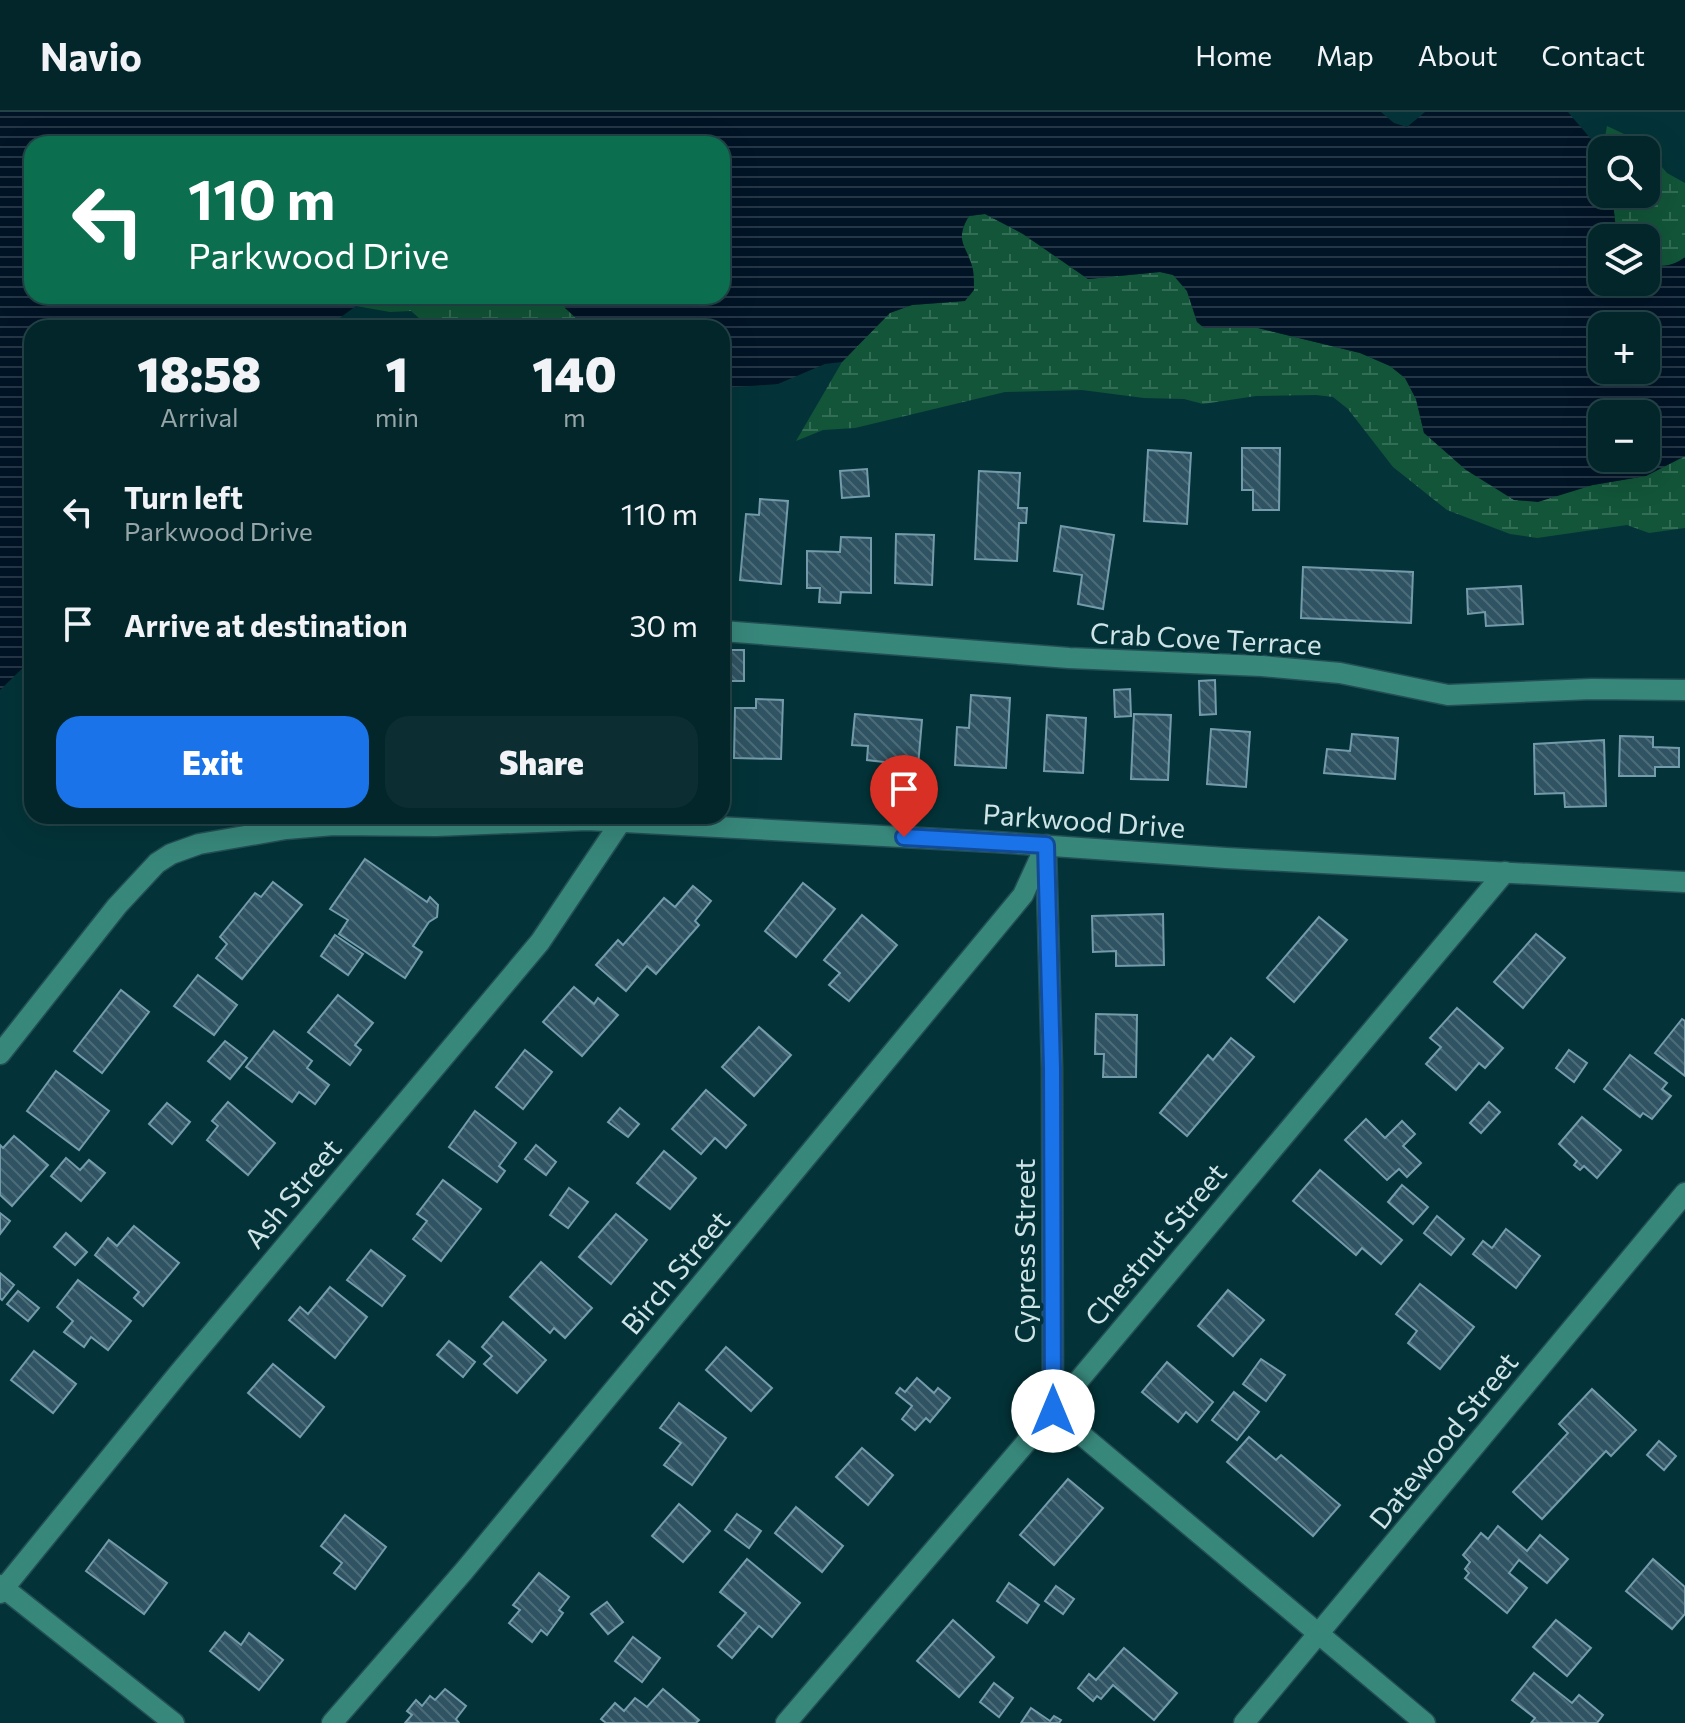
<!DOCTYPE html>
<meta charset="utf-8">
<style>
:root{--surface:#02262a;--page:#0c2e32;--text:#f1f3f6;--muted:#96a5a8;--line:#234347;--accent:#1a73e8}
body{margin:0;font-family:Commissioner,sans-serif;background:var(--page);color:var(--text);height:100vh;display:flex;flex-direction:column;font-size:30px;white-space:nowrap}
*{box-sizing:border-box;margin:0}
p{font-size:26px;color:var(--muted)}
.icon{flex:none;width:44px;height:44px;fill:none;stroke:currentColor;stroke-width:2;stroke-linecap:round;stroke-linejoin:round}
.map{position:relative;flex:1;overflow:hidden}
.details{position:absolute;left:24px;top:208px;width:706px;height:504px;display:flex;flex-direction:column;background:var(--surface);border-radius:24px;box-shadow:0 8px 32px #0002,0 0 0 2px var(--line)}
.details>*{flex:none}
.top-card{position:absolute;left:24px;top:24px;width:706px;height:168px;border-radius:24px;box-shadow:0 8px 32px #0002,0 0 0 2px var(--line);background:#0b6e4f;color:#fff;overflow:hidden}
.tools{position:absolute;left:1588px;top:24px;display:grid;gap:16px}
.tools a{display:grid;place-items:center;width:72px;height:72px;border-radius:16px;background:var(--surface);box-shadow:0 8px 32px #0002,0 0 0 2px var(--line);font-size:40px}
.pin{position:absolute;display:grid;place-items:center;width:68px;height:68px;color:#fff;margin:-82px -34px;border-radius:50% 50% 50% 0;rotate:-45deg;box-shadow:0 0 8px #0007}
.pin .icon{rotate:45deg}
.me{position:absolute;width:88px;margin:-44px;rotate:0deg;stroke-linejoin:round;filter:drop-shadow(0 0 6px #0008)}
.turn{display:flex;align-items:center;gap:28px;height:168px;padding:0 32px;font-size:36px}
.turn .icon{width:104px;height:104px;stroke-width:2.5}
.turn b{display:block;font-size:56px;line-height:68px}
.eta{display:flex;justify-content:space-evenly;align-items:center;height:136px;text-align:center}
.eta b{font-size:48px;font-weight:800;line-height:56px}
.primary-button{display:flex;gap:16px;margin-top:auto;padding:16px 32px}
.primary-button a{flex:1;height:92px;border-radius:24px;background:var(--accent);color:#fff;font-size:32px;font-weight:800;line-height:92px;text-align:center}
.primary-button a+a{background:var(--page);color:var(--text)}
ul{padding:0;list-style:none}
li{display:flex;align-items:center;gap:24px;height:112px;padding:0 32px}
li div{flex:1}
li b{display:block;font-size:30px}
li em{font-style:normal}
header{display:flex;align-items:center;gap:48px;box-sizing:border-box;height:112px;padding:0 40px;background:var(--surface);border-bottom:2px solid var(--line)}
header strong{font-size:38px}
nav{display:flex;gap:44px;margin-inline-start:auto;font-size:28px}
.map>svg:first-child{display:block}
.wetland{fill:url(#wetland-marsh)}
.water{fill:url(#water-rules);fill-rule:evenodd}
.building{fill:url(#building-back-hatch);stroke:#749bab;stroke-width:2}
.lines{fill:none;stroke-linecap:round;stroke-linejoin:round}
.minor-casing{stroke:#234f54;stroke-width:23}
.minor{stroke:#38877b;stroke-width:20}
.route-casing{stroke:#114b97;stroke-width:20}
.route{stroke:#1a73e8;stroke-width:14}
.labels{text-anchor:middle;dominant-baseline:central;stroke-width:7;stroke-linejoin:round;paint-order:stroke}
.street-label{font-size:28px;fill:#cee4e7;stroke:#033338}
</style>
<header>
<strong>Navio</strong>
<nav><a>Home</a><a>Map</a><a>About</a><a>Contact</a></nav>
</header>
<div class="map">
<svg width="1685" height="1611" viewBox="0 0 1685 1611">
<defs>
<pattern id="wetland-marsh" width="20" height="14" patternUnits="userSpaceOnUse" patternTransform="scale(2)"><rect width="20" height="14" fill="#125538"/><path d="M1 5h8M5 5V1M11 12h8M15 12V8" fill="none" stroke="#336d55"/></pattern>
<pattern id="water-rules" width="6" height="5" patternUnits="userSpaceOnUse" patternTransform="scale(2)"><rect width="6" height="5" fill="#011426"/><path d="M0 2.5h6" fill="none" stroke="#253646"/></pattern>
<pattern id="building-back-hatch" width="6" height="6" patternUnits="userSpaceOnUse" patternTransform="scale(2)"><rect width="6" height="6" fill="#2f5362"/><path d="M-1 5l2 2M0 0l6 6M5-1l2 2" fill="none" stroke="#4c6c78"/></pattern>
</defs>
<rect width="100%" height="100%" fill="#033338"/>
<!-- wetland -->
<g class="wetland">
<path d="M1607 14 1641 30 1667 61 1685 71V145C1674 154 1659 157 1646 150V126H1617L1612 82H1646V38H1602V41V40Z"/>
<path d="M985 102 1023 122 1088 167 1160 160 1174 163 1187 179 1197 210 1204 215 1258 216 1360 241 1390 254 1405 266 1416 287 1424 321 1593 373 1646 364 1685 344V416L1649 421 1627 413 1537 426 1510 422 1447 398 1393 355 1348 297 1333 285 1316 283 1256 284 1203 292 1184 287 1144 286 1082 278 1005 280 855 316 823 318 796 329 842 250 889 201 912 193 964 189 973 157C963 136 956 126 969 104Z"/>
<polygon points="363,184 564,184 565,196 587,216 430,216 411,199 390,200 356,194"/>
</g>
<!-- water -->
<path class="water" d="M0 0H1381L1394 11 1407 15 1425 0H1568L1602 40V82H1612L1617 126H1602V170H1646V150C1659 157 1674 154 1685 145V344L1646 364 1593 373 1538 390 1514 388 1466 358 1424 321 1416 287 1405 266 1390 254 1360 241 1258 216H1204L1197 210 1187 179 1173 163 1160 160 1088 167 1023 122 985 102 969 104C953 130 968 134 973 158 974 164 974 172 974 178L965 189 912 193 890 201 842 250 825 252 778 272 722 276V216H587L565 196 564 184H722V32H32V184H363L356 194 326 216H32V547L0 578ZM1602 214H1646V258H1602ZM1602 302H1646V346H1602Z"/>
<!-- building -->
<g class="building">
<polygon points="1242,336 1280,336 1279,398 1253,398 1253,378 1242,378"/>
<polygon points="1148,338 1191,341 1187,412 1144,409"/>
<polygon points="867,357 869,384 842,386 840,359"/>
<polygon points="979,359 1020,361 1018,396 1027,396 1026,411 1019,411 1017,449 975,447"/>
<polygon points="760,387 788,389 781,472 740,468 746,402 759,403"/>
<polygon points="1061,414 1114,423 1103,497 1078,492 1082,463 1054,459"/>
<polygon points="896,422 934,423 932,473 895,471"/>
<polygon points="841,425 871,426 871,481 841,480 840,491 819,490 820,476 807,476 807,439 840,440"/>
<polygon points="1303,455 1413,460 1411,511 1301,506"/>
<polygon points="1521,474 1523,512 1486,514 1485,500 1468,502 1467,477"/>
<rect x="722" y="538" width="22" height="31"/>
<polygon points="1215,568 1216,602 1200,603 1199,569"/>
<polygon points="1130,577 1131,604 1115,605 1114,578"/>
<polygon points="971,583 1010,586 1006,656 955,653 957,615 969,616"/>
<polygon points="756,587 783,588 781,647 734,646 735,596 756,596"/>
<polygon points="855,602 922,608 918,654 867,648 868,634 852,633"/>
<polygon points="1134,602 1171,603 1168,668 1131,667"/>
<polygon points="1047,603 1086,606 1083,661 1044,659"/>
<polygon points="1211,617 1250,620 1246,675 1207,672"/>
<polygon points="1352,622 1398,626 1395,667 1324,661 1327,637 1350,639"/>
<polygon points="1620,624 1653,625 1653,635 1679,636 1679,655 1655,655 1655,664 1619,664"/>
<polygon points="1604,628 1606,694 1565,695 1564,681 1535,682 1534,632"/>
<polygon points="365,747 427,790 430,785 438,793 437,805 429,810 413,834 422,840 405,866 339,822 348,808 330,797"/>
<polygon points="273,770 302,793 242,867 216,846 227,832 220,825 255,781 261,785"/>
<polygon points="803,771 835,797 796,845 765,819"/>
<polygon points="693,774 711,789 695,809 699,813 656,862 647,854 626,879 596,853 618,828 623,833 664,786 675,795"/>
<polygon points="1163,802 1164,853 1116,854 1116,839 1093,840 1092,804"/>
<polygon points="862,803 897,833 849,889 829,873 840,861 824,848"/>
<polygon points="1319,805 1347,828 1294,890 1267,866"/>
<polygon points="1536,822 1565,846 1523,896 1494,870"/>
<polygon points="335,823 363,842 348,863 321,844"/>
<polygon points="198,863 237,893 214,923 174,894"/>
<polygon points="574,875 594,892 598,886 618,903 582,944 543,910"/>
<polygon points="121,878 149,900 102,961 74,939"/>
<polygon points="338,883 373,911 355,933 361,938 350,953 308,920"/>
<polygon points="1457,896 1503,936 1485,956 1479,951 1456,978 1426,952 1441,935 1430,926"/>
<polygon points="1096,902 1137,903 1136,965 1103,965 1104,942 1095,942"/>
<polygon points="1682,907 1685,909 1685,964 1655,941"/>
<polygon points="759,915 791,943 754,984 722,955"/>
<polygon points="274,919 312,949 307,956 329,973 315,992 299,980 292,990 246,955"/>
<polygon points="1231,926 1254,945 1187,1024 1160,1001 1208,943 1213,948"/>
<polygon points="225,929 247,946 230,967 208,949"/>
<polygon points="525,938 552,960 523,997 496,975"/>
<polygon points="1569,938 1587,951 1574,970 1556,956"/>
<polygon points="1630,943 1667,971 1662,977 1671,984 1652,1007 1643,1001 1640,1005 1604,977"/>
<polygon points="56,959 109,999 79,1038 27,999"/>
<polygon points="706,978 746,1013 726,1036 715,1026 701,1042 672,1017"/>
<polygon points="228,990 275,1031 248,1063 207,1028 218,1014 212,1009"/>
<polygon points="1489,990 1500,1000 1481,1021 1470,1011"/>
<polygon points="167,991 190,1010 172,1032 149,1012"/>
<polygon points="620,996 639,1012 628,1025 608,1010"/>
<polygon points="475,999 516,1031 499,1054 505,1059 497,1070 449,1035"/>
<polygon points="1582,1005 1621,1038 1597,1066 1584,1054 1580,1058 1574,1053 1577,1049 1559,1032"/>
<polygon points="1366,1007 1385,1026 1402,1009 1415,1022 1403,1034 1421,1051 1407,1065 1399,1057 1387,1068 1345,1028"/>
<polygon points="14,1024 48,1053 12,1094 0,1083 0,1033 3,1036"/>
<polygon points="536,1033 556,1050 546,1063 525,1047"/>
<polygon points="664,1039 696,1066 670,1097 637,1071"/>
<polygon points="66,1046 80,1058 89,1048 105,1061 81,1089 51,1064"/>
<polygon points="1320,1058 1402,1128 1381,1152 1362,1136 1356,1143 1293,1089"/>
<polygon points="443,1068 481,1097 441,1149 413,1127 427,1109 417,1102"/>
<polygon points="1402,1073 1428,1095 1413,1112 1388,1090"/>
<polygon points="569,1076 588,1090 568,1116 550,1103"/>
<polygon points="0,1101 10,1109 0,1122"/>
<polygon points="616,1102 647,1128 611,1172 579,1145"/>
<polygon points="1437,1104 1464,1127 1451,1143 1424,1121"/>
<polygon points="134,1114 179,1151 143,1194 134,1186 139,1180 95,1143 108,1126 117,1134"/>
<polygon points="1506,1117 1540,1144 1516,1176 1473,1142 1483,1129 1492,1136"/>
<polygon points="66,1121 87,1140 75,1153 54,1135"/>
<polygon points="371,1138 405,1164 382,1194 347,1168"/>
<polygon points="541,1150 592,1196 565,1226 554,1216 550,1221 510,1185"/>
<polygon points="0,1161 14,1173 2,1188 0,1186"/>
<polygon points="78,1168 131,1209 108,1238 91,1225 84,1235 64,1220 73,1209 57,1195"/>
<polygon points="1420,1172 1474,1215 1440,1257 1408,1231 1417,1219 1396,1202"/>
<polygon points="330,1175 367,1205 335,1246 289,1208 300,1195 308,1202"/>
<polygon points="1228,1178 1264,1208 1233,1244 1198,1214"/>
<polygon points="18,1179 39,1196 28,1209 7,1192"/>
<polygon points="503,1210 546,1248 517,1281 484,1252 492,1244 482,1235"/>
<polygon points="449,1229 475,1250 463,1265 437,1243"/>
<polygon points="726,1235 772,1276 751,1299 706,1258"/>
<polygon points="34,1239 76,1272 53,1301 11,1268"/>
<polygon points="1261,1247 1285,1263 1266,1289 1243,1272"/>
<polygon points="1167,1250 1213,1290 1197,1310 1186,1300 1178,1310 1142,1280"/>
<polygon points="273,1252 324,1295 300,1325 248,1281"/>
<polygon points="917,1266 934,1281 938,1276 950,1286 930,1310 926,1306 915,1318 902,1307 912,1294 896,1281 900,1276 905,1280"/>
<polygon points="1592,1277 1636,1318 1611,1344 1606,1339 1542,1407 1513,1380 1568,1321 1559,1312"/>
<polygon points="1234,1280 1259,1300 1237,1328 1212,1308"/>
<polygon points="679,1291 726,1326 692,1373 664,1353 681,1331 660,1316"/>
<polygon points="1249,1325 1276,1348 1281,1343 1340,1393 1313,1424 1227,1350"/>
<polygon points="1659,1329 1676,1344 1664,1358 1647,1343"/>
<polygon points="862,1336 893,1363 868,1393 836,1365"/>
<polygon points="1068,1367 1103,1396 1054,1453 1020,1423"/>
<polygon points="679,1392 710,1419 683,1450 652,1424"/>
<polygon points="796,1395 843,1434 822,1460 775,1421"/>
<polygon points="737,1402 761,1419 749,1436 725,1418"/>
<polygon points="345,1403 386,1435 355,1477 334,1461 342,1451 321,1434"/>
<polygon points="1498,1414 1527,1439 1540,1423 1568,1447 1547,1471 1519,1448 1509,1461 1527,1476 1507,1501 1465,1466 1469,1461 1465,1457 1470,1450 1463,1443 1481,1421 1488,1427"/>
<polygon points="109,1428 167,1471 144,1502 86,1459"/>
<polygon points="747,1447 800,1491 772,1525 759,1514 732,1546 718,1534 746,1501 720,1480"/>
<polygon points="1653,1447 1685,1475 1685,1502 1672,1517 1626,1479"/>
<polygon points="539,1461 569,1485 559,1498 563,1501 547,1523 541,1518 532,1530 509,1511 520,1498 513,1493"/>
<polygon points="1009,1471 1039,1493 1027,1511 997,1489"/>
<polygon points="1056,1474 1074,1487 1063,1502 1045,1489"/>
<polygon points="607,1490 623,1510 608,1522 591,1502"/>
<polygon points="953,1508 994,1545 959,1585 917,1549"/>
<polygon points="1556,1508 1591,1536 1567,1564 1533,1535"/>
<polygon points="225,1520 241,1533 249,1521 283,1548 259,1578 210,1539"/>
<polygon points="633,1525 660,1546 642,1570 615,1549"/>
<polygon points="1124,1536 1177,1581 1154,1608 1113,1573 1101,1587 1097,1584 1093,1589 1078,1576 1089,1562 1096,1568"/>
<polygon points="1534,1561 1572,1591 1579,1583 1603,1603 1597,1611 1531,1611 1535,1606 1512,1588"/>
<polygon points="994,1571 1013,1586 999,1605 980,1590"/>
<polygon points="445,1577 466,1594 456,1607 459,1611 405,1611 412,1603 407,1599 416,1588 422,1594 430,1584 435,1588"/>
<polygon points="663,1577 699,1608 696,1611 606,1611 601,1607 615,1591 624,1599 635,1586 647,1595"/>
<polygon points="1031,1596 1050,1609 1054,1604 1061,1608 1059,1611 1021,1611"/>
</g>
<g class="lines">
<!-- minor casing -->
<g class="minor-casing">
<g id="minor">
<polyline points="722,519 1069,546 1262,554 1340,561 1448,583 1592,577 1685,578"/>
<polyline points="1046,737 1052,956 1053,1299 1425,1611"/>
<polyline points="0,942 117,794 157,751 171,742 199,732 286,717 334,713 436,714 587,708 995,730 1226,746 1685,770"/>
<polyline points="0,1473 174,1611"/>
<polyline points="0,1481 178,1262 540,830 620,711 620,704"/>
<polyline points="332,1611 464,1459 1023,783 1046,733"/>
<polyline points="786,1611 1053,1299 1505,760"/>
<polyline points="1244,1611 1685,1081"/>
</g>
</g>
<!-- minor -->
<use href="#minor" class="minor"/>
</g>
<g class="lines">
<!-- route casing -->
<g class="route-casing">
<polyline id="route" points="904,725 1046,733 1052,956 1053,1299"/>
</g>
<!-- route -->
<use href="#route" class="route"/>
</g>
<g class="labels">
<!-- street labels -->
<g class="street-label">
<text transform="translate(1206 526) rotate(3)">Crab Cove Terrace</text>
<text transform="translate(1084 708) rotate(4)">Parkwood Drive</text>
<text transform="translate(292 1081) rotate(-50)">Ash Street</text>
<text transform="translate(1155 1132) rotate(-50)">Chestnut Street</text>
<text transform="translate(1024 1139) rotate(-90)">Cypress Street</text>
<text transform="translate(675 1160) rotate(-50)">Birch Street</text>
<text transform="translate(1443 1328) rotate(-51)">Datewood Street</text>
</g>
</g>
</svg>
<div class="tools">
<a><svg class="icon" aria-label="search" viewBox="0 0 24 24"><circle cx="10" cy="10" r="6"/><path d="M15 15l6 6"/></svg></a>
<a><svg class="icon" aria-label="layers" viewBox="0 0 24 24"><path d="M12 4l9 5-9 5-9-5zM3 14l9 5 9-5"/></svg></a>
<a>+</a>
<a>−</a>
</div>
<div class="pin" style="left:904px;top:725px;background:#d93025"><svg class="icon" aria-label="arrive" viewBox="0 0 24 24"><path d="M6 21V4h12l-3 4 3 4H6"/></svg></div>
<svg class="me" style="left:1053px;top:1299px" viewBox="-20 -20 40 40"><circle r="19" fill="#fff"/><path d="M0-13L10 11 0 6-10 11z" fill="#1a73e8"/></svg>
<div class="top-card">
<div class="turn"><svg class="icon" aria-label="left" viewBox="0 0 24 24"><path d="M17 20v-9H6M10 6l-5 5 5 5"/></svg><div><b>110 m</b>Parkwood Drive</div></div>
</div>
<section class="details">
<div class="eta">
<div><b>18:58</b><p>Arrival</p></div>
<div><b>1</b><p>min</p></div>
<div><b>140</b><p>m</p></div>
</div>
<ul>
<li><svg class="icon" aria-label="left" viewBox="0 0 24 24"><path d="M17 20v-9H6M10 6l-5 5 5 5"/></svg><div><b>Turn left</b><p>Parkwood Drive</p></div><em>110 m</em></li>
<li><svg class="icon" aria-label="arrive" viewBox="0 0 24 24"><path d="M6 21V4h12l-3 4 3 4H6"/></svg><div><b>Arrive at destination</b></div><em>30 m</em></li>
</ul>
<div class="primary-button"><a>Exit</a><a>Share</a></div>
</section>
</div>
